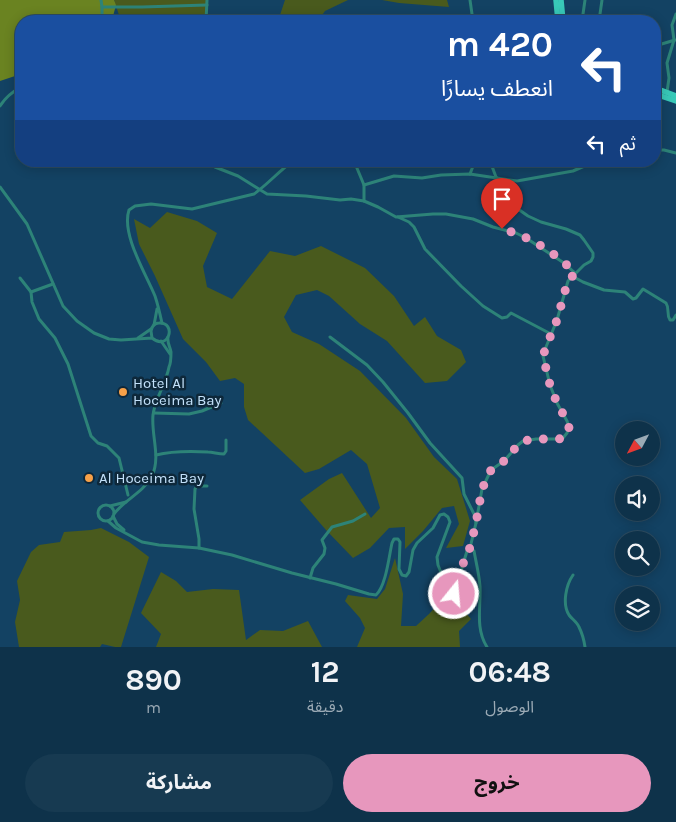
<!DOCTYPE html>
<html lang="ar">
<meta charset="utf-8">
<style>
:root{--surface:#0e324a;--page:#173a51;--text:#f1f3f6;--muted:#9baab5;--line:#2e4d62;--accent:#e797bd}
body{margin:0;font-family:Karla,"Noto Sans Arabic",sans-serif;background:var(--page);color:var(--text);direction:rtl;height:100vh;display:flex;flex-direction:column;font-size:19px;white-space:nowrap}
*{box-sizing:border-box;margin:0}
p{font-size:16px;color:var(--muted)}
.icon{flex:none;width:28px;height:28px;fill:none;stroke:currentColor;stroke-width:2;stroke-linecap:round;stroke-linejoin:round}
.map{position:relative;height:647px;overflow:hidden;direction:ltr}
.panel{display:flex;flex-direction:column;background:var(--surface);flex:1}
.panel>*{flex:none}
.top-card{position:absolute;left:15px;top:15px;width:646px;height:152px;border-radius:20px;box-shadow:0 2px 12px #0003,0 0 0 1px var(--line);direction:rtl;background:#1a4fa0;color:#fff;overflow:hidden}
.needle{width:32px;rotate:229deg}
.buttons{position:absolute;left:615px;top:421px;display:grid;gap:10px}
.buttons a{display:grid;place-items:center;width:45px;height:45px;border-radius:50%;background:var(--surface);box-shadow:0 2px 12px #0003,0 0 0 1px var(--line);font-size:25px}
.pin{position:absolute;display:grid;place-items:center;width:42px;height:42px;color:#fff;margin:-51px -21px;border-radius:50% 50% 50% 0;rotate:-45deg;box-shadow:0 0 5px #0007}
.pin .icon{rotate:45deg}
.me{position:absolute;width:55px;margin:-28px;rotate:17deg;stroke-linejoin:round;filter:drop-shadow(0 0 4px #0008)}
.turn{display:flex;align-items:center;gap:18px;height:105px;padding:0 25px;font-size:22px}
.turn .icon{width:65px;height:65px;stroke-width:2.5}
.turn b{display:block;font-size:35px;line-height:42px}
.then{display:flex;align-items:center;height:48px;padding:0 25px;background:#0003;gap:10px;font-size:19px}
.eta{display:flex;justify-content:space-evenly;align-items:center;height:85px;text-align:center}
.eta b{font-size:30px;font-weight:700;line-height:35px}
.button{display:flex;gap:10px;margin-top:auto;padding:10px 25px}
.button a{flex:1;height:58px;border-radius:30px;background:var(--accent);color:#111;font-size:20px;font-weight:700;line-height:58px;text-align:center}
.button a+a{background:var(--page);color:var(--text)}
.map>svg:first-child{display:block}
.green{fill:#495a1d}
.forest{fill:#6a8321}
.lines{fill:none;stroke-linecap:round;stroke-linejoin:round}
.minor{stroke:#2d8378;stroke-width:3}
.trunk{stroke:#38c9b8;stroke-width:5.5}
.route{stroke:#e797bd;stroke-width:9;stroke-dasharray:0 16.2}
.poi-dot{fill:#f7a149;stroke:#0e283a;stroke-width:2}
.labels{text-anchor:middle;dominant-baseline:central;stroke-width:5;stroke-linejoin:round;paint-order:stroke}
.poi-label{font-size:15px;fill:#c3e1fa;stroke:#0e283a;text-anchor:start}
</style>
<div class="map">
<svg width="676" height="647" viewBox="0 0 676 647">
<rect width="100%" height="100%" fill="#134263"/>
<!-- green -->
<g class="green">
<polygon points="114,0 208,0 207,21 121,21"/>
<polygon points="285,0 348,0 325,11 318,21 278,21"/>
<polygon points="382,0 447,0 449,7 399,3"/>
<polygon points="167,212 197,221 217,233 203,266 207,287 232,299 270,251 295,256 321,246 365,268 394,296 414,326 425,317 437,336 461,350 466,362 447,381 425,383 387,341 360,324 329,296 317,290 296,295 284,317 292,332 319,344 360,371 406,418 434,457 457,479 470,521 463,546 446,548 459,524 454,506 442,508 423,531 405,549 405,527 389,528 370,548 353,558 326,530 300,500 329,479 342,473 371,518 380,508 367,464 351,450 319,469 305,473 248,420 244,407 244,384 235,378 220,381 206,362 183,339 155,276 139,244 134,219 150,228"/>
<polygon points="101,528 129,542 149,557 121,647 115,647 102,644 100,647 19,647 15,622 20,600 17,581 31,552 39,545 60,542 64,532 91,530"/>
<polygon points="395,558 403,594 401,626 416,626 429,614 441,601 466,613 471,619 459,631 460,647 357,647 365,628 360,618 345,601 348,595 377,599 385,589"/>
<polygon points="161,572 176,581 187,592 213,589 239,590 246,640 260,630 283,631 308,621 322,647 156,647 161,634 141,613"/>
</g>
<!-- forest -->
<polygon class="forest" points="0,0 114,0 116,5 112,20 110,21 21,21 21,74 0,81"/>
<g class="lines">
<!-- minor -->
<g class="minor">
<polyline points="101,0 102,7 102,21"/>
<polyline points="470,0 473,21"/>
<polyline points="102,7 142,7 207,5"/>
<polyline points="206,21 207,0"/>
<polyline points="582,21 585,0"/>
<polyline points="599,21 602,0"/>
<polyline points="655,46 675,40"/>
<polyline points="667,92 669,78 667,63 674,40 672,25 676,14"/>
<path d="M0 106C5 98 12 92 21 87"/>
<polyline points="655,150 664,150 676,153"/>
<polyline points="207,161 215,167 238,176 267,194 306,196 340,200 351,199 364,201 378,207 396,217 433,214 446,214 473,219 493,227 516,233 526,238 564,263 575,273"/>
<polyline points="354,161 364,185 364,201"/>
<polyline points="470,174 475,161"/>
<polyline points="364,185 394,176 422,178 441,175 470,174 517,181 573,171 596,161"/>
<path d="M0 187 27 224 63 306 77 321 94 333 109 339 121 340 152 338C169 352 177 322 159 323 154 323 152 326 151 331L152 338"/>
<polyline points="398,217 409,222 414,227 425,249 461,286 483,306 502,318 507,317 511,313 551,334"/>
<path d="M572 276 583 282 604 290 625 292 633 299 636 298 643 289 666 303C670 309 666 314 670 320H673L676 315"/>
<polyline points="20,278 31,292 32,302 39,319 55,338 68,364 91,436 98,443 107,446 119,458 128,495"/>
<polyline points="31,292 53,284"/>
<path d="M162 323C160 314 158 305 155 296 146 274 121 234 129 210L135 206 151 204 192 209 254 194C268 184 279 171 293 161"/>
<polyline points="154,325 157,309"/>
<polyline points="330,337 367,365 383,382 408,413 430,443 462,478 464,494 475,516 476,523 470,548"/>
<polyline points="138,338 151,329"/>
<polyline points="161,341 170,354"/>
<polyline points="154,413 189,414 202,411 221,403"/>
<path d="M156 455C172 451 191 451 208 452 213 452 218 454 224 454L226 451V440"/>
<circle cx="106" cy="513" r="8"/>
<polyline points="110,506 126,502"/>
<path d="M114 514C124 500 143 493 152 476 161 457 151 435 153 415 155 398 166 384 169 367 171 363 171 357 171 352 170 346 167 343 168 337"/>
<polyline points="113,516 117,524 124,530"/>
<path d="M108 521 116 528 142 542 159 545 199 548 232 555 292 573 336 584 369 594 376 595C386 586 389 556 392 543L394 539H398L400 542 399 569 402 575 406 576 409 572 413 550 417 543 433 528 440 515 444 514 448 517 450 522 437 557 438 565 446 585 448 597 450 599 453 598 467 551 469 548 472 549 474 551C476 562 479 574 480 586 481 607 475 628 487 647"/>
<polyline points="476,523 482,489 491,470 504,461 518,445 523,441 536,439 559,439 563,438 567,433 569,427 567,421 557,403 550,385 543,356 546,347 557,320 568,281 584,265 591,261 593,257 593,253 584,240 580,235 566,229 541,222 528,216 518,209 511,197 496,177 490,161"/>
<polyline points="199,548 199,539 194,509 195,489 197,486 207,486"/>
<path d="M573 575C566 585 562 604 569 615 572 619 577 622 579 627 582 633 584 640 585 647"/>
<polyline points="310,578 313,568 324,554 325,548 322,540 332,527 353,521 365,514"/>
</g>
<!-- trunk -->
<g class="trunk">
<polyline points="556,0 558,21"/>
<polyline points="561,0 563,21"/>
<polyline points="655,88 676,96"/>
<polyline points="655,94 676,101"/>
</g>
</g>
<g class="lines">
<!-- route -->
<path class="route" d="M454 594 467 551 470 548 476 523 482 489 491 470 504 461 518 445 523 441 536 439H559L563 438 568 433 569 427 567 421 557 403 550 385 543 356 546 347 557 320 567 284 570 279 575 273C556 253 529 236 502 229"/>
</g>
<!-- markers -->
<g class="poi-dot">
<circle cx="123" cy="392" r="5"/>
<circle cx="89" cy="478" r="5"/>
</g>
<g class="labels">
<!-- poi labels -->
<g class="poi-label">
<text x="133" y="383">Hotel Al<tspan x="133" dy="17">Hoceima Bay</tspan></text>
<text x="99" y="478">Al Hoceima Bay</text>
</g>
</g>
</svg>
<div class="buttons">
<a><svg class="needle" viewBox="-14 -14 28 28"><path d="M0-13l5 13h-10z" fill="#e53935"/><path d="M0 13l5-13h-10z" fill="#9baab5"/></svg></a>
<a><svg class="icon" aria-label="sound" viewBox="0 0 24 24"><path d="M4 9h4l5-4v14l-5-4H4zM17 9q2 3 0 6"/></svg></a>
<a><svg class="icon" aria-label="search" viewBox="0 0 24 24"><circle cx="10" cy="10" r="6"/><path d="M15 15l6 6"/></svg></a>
<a><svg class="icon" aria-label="layers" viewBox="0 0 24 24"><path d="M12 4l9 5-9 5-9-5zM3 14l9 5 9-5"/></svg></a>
</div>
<div class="pin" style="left:502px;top:229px;background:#d93025"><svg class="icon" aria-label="arrive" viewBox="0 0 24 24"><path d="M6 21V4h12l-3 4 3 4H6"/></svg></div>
<svg class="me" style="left:454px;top:594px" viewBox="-20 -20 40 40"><circle r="17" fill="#e797bd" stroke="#fff" stroke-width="3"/><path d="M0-11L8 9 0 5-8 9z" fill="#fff"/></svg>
<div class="top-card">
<div class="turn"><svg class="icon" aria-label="left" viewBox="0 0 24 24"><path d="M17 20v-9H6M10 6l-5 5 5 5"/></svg><div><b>420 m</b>انعطف يسارًا</div></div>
<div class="then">ثم<svg class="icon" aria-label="left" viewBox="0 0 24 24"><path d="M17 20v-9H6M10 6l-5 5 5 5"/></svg></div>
</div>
</div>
<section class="panel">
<div class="eta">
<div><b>06:48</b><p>الوصول</p></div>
<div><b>12</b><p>دقيقة</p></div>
<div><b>890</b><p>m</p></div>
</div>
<div class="button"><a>خروج</a><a>مشاركة</a></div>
</section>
